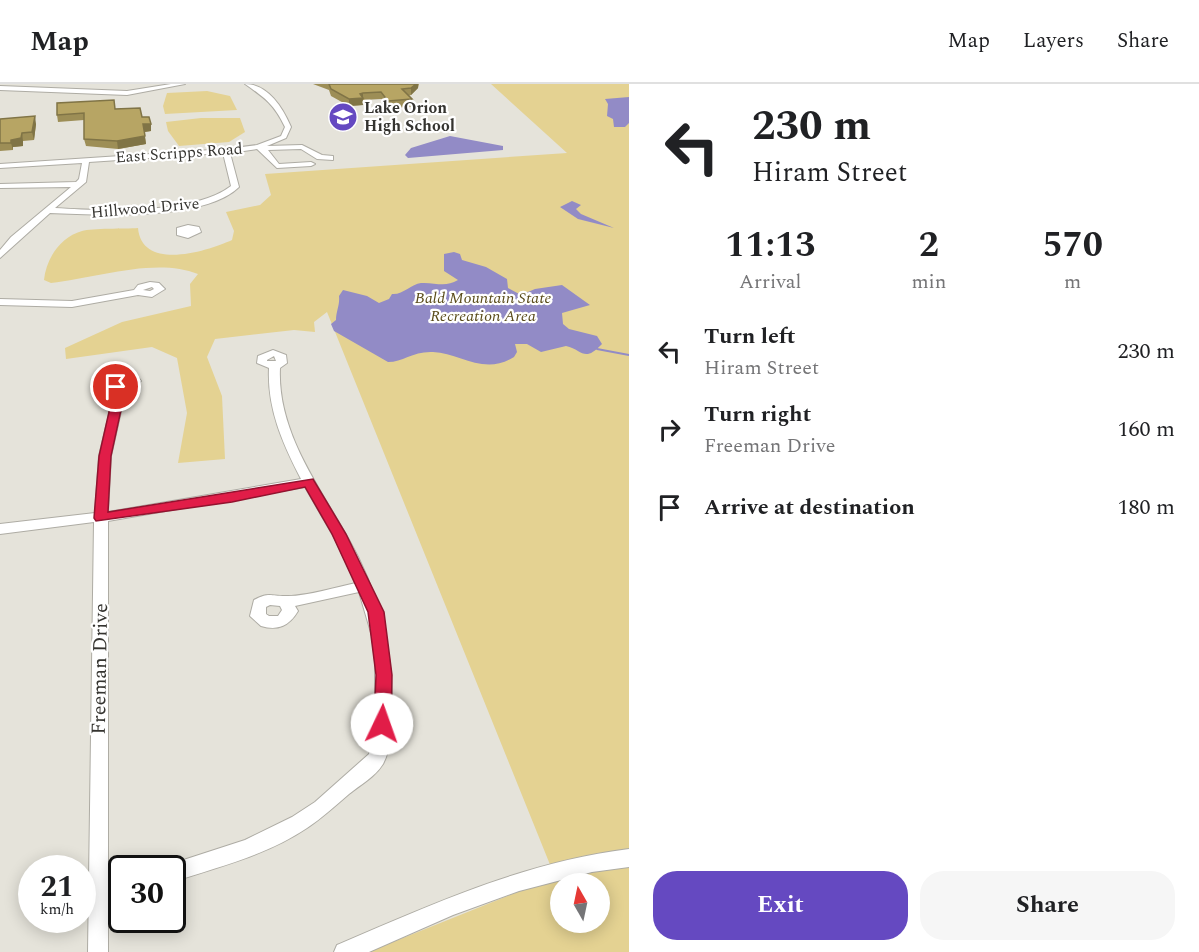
<!DOCTYPE html>
<style>
:root{--surface:#fff;--page:#f6f6f6;--text:#202124;--muted:#757577;--line:#e0e0e0;--accent:#6549c1}
body{margin:0;font-family:Spectral,serif;background:var(--page);color:var(--text);height:100vh;display:flex;flex-direction:column;font-size:22px;white-space:nowrap}
*{box-sizing:border-box;margin:0}
p{font-size:20px;color:var(--muted)}
.icon{flex:none;width:33px;height:33px;fill:none;stroke:currentColor;stroke-width:2;stroke-linecap:round;stroke-linejoin:round}
.map{position:relative;flex:1;overflow:hidden}
.panel{display:flex;flex-direction:column;background:var(--surface);width:570px}
.panel>*{flex:none}
.hud{background:#fff;color:var(--text);overflow:hidden}
.needle{width:39px;rotate:351deg}
.buttons{position:absolute;left:550px;top:789px;display:grid;gap:12px}
.buttons a{display:grid;place-items:center;width:60px;height:60px;border-radius:50%;background:var(--surface);box-shadow:0 3px 15px #0003;font-size:30px}
.speed{position:absolute;left:18px;top:771px;display:flex;gap:12px;font-size:30px;font-weight:700;text-align:center}
.speed>*{display:grid;place-content:center;width:78px;height:78px;border-radius:50%;background:var(--surface);box-shadow:0 3px 15px #0003;line-height:1}
.speed small{font-size:15px;font-weight:400}
.speed .limit{border:3px solid #111;border-radius:9px;background:#fff;color:#111}
.pin{position:absolute;display:grid;place-items:center;width:51px;height:51px;color:#fff;margin:-26px;border:3px solid #fff;border-radius:50%;box-shadow:0 2px 6px #0007}
.me{position:absolute;width:66px;margin:-33px;rotate:3deg;stroke-linejoin:round;filter:drop-shadow(0 0 4px #0008)}
.turn{display:flex;align-items:center;gap:21px;height:126px;padding:0 24px;font-size:27px}
.turn .icon{width:78px;height:78px;stroke-width:2.5}
.turn b{display:block;font-size:42px;line-height:51px}
.eta{display:flex;justify-content:space-evenly;align-items:center;height:102px;text-align:center}
.eta b{font-size:36px;font-weight:700;line-height:42px}
.primary-button{display:flex;gap:12px;margin-top:auto;padding:12px 24px}
.primary-button a{flex:1;height:69px;border-radius:24px;background:var(--accent);color:#fff;font-size:24px;font-weight:700;line-height:69px;text-align:center}
.primary-button a+a{background:var(--page);color:var(--text)}
ul{padding:0;list-style:none}
li{display:flex;align-items:center;gap:18px;height:78px;padding:0 24px}
li div{flex:1}
li b{display:block;font-size:22px}
li em{font-style:normal}
header{display:flex;align-items:center;gap:36px;box-sizing:border-box;height:84px;padding:0 30px;background:var(--surface);border-bottom:2px solid var(--line)}
header strong{font-size:28px}
nav{display:flex;gap:33px;margin-inline-start:auto;font-size:21px}
main{display:flex;flex:1;min-height:0}
.map>svg:first-child{display:block}
.green{fill:#e4d292;fill-rule:evenodd}
.water{fill:#928bc6}
.lines{fill:none;stroke-linecap:round;stroke-linejoin:round}
.stream{stroke:#928bc6;stroke-width:2}
.minor-casing{stroke:#aeaca4;stroke-width:2}
.minor{fill:#fff;fill-rule:evenodd}
.wall{fill:#9d8e56}
.shaded-wall{fill:#807446}
.building{fill:#b7a564;stroke:#807446;stroke-width:1.5}
.route{fill:#e11d48;stroke:#92132f;stroke-width:1.5}
.labels{text-anchor:middle;dominant-baseline:central;stroke-width:4.5;stroke-linejoin:round;paint-order:stroke}
.far-poi-label{font-size:16px;font-weight:bold;fill:#353430;stroke:#fff;text-anchor:start}
.far-street-label{font-size:16px;fill:#353430;stroke:#fff}
.far-park-label{font-size:16px;font-style:italic;fill:#5a4c1a;stroke:#fff}
.street-label{font-size:20px;fill:#353430;stroke:#fff}
</style>
<header>
<strong>Map</strong>
<nav><a>Map</a><a>Layers</a><a>Share</a></nav>
</header>
<main>
<div class="map">
<svg width="629" height="868" viewBox="0 0 629 868">
<rect width="100%" height="100%" fill="#e5e3da"/>
<!-- green -->
<g class="green">
<path d="M491 0H629V868H368L555 793 327 228 314 238 315 248 294 246 215 255 207 273 222 312 225 375 178 379 187 329 177 274 152 263 66 275 65 264 122 238 191 222 190 200 198 190C156 173 96 194 51 199L44 196C46 175 60 153 82 147 92 144 125 145 138 144 142 188 208 167 232 156L234 147 226 128 260 121 271 111 265 90 567 69ZM561 800H600V838H561Z"/>
<polygon points="207,7 230,12 237,26 165,30 163,22 167,9"/>
<polygon points="201,34 240,34 245,48 229,58 179,62 168,47 166,38"/>
</g>
<!-- water -->
<g class="water">
<polygon points="629,13 629,39 625,43 614,43 613,35 607,32 608,20 605,15"/>
<polygon points="450,52 503,62 503,66 408,74 405,71 411,64"/>
<polygon points="572,117 581,121 576,125 581,130 614,144 578,135 560,123"/>
<path d="M454 168 460 170 462 176 486 183 507 195 508 204 521 211 535 205 562 201 590 221 562 229 563 240 569 245 597 252 602 260C584 279 583 266 566 262L541 268 527 260H515L517 268 514 273C484 292 460 269 433 268 413 267 403 278 388 278L334 247 331 240 336 236C336 227 340 221 339 212L343 206 367 212 379 219 389 215 392 210C403 211 411 200 421 199 435 198 445 204 458 196L444 187V170Z"/>
</g>
<g class="lines">
<!-- stream -->
<polyline class="stream" points="597,265 629,271"/>
<!-- minor casing -->
<g class="minor-casing">
<g id="minor">
<polygon points="171,0 185,0 127,11 0,6 0,2 127,7"/>
<path d="M245 0C268 0 283 24 291 43L286 54 267 62 302 61 322 71 333 72V76L317 75 301 65 268 66 279 80 311 78 315 80 311 82 277 84 257 65 230 69 239 103C205 137 96 131 50 129L0 174V166L11 153 71 103 0 104V100L76 98 79 95 82 79 0 84V80L226 65 257 61 281 52 285 43C274 20 265 14 245 0ZM223 69 231 102C193 131 102 127 55 124L86 98 89 78Z"/>
<polygon points="188,141 199,143 201,148 188,154 177,151 177,144"/>
<path d="M150 198 159 199 165 205 152 213 138 211 72 223 0 221V215L72 217 134 206 138 201ZM152 203 154 205 150 207 143 206Z"/>
<path d="M273 266 286 271 287 279 280 284C277 347 318 401 348 454 380 510 394 567 392 631 391 648 391 665 383 680 375 693 360 701 349 710 335 722 322 734 307 744 267 771 218 783 172 798V784H164L165 782 245 756 292 733 315 718 369 670 375 635V578L372 552 359 508 295 522 298 527C289 542 278 547 261 542L250 532 254 516C269 508 270 512 285 512 305 513 336 503 356 499L335 455 305 403 108 437V799L122 796V815L108 818V868H88L94 438 0 450V440L95 429 99 372 115 305 105 300 110 291 122 287 135 289 141 297 126 305 111 372 108 428 301 395C283 360 267 325 269 284L257 279 258 272ZM274 272 276 277H267V276ZM123 293 129 296 117 298 119 295ZM270 521 280 522 282 526 278 532H269L266 530V523Z"/>
<path d="M629 765V783L592 788 519 807 453 831 369 868H334L337 861C432 820 525 778 629 765Z"/>
</g>
</g>
<!-- minor -->
<use href="#minor" class="minor"/>
</g>
<!-- wall -->
<g class="wall">
<polygon points="313,0 419,0 418,4 411,11 408,12 412,15 411,23 388,24 381,15 363,16 363,21 349,22 331,12 329,6"/>
<polygon points="115,25 142,33 151,47 144,48 146,60 118,65 86,62 84,55 84,36 58,38 57,31"/>
<polygon points="0,35 36,40 34,56 23,57 23,62 13,63 13,66 0,67"/>
</g>
<!-- shaded-wall -->
<g class="shaded-wall">
<polygon points="416,0 418,0 418,4 411,11 411,4"/>
<polygon points="363,9 363,21 349,22 349,15"/>
<polygon points="35,32 36,40 34,56 32,48"/>
<polygon points="143,40 151,40 151,47 144,48"/>
<polygon points="22,49 23,57 23,62 13,63 13,66 11,59 11,56"/>
<polygon points="145,52 146,60 118,65 117,57"/>
</g>
<!-- building -->
<g class="building">
<polygon points="329,0 416,0 411,4 402,5 412,15 388,17 381,8 363,9 360,10 363,14 349,15 331,5"/>
<polygon points="114,16 115,25 140,24 142,33 149,33 151,40 143,40 145,52 117,57 84,55 84,29 57,31 57,19"/>
<polygon points="35,32 32,48 22,49 21,54 11,56 11,59 0,59 0,35"/>
</g>
<!-- route -->
<polygon class="route" points="116,299 126,303 111,372 108,428 313,395 346,450 384,528 392,591 391,640 388,645 376,645 374,640 376,591 368,528 332,450 305,403 232,418 96,437 94,434 99,372 114,306 111,303"/>
<!-- icons -->
<defs>
<g id="school-disc" transform="scale(1.5)"><circle r="9.5" fill="#6549c1" stroke="#fff"/><path d="M0-5L7-2L0 1L-7-2ZM-4 1L0 2.5L4 1V4Q0 6-4 4Z" fill="#fff"/></g>
</defs>
<g fill-rule="evenodd">
<use href="#school-disc" x="343" y="33"/>
</g>
<g class="labels">
<!-- far-poi labels -->
<g class="far-poi-label">
<text x="364" y="24">Lake Orion<tspan x="364" dy="18">High School</tspan></text>
</g>
<!-- far-street labels -->
<g class="far-street-label">
<text transform="translate(179 69) rotate(-4)">East Scripps Road</text>
<text transform="translate(145 124) rotate(-5)">Hillwood Drive</text>
</g>
<!-- far-park labels -->
<g class="far-park-label">
<text x="483" y="214">Bald Mountain State<tspan x="483" dy="18">Recreation Area</tspan></text>
</g>
<!-- street labels -->
<g class="street-label">
<text transform="translate(100 585) rotate(-89)">Freeman Drive</text>
</g>
</g>
</svg>
<div class="buttons">
<a><svg class="needle" viewBox="-14 -14 28 28"><path d="M0-13l5 13h-10z" fill="#e53935"/><path d="M0 13l5-13h-10z" fill="#757577"/></svg></a>
</div>
<div class="speed"><div>21<small>km/h</small></div><div class="limit">30</div></div>
<div class="pin" style="left:116px;top:303px;background:#d93025"><svg class="icon" aria-label="arrive" viewBox="0 0 24 24"><path d="M6 21V4h12l-3 4 3 4H6"/></svg></div>
<svg class="me" style="left:382px;top:640px" viewBox="-20 -20 40 40"><circle r="19" fill="#fff"/><path d="M0-13L10 11 0 6-10 11z" fill="#e11d48"/></svg>
</div>
<section class="panel">
<div class="hud">
<div class="turn"><svg class="icon" aria-label="left" viewBox="0 0 24 24"><path d="M17 20v-9H6M10 6l-5 5 5 5"/></svg><div><b>230 m</b>Hiram Street</div></div>
</div>
<div class="eta">
<div><b>11:13</b><p>Arrival</p></div>
<div><b>2</b><p>min</p></div>
<div><b>570</b><p>m</p></div>
</div>
<ul>
<li><svg class="icon" aria-label="left" viewBox="0 0 24 24"><path d="M17 20v-9H6M10 6l-5 5 5 5"/></svg><div><b>Turn left</b><p>Hiram Street</p></div><em>230 m</em></li>
<li><svg class="icon" aria-label="right" viewBox="0 0 24 24"><path d="M7 20v-9h11M14 6l5 5-5 5"/></svg><div><b>Turn right</b><p>Freeman Drive</p></div><em>160 m</em></li>
<li><svg class="icon" aria-label="arrive" viewBox="0 0 24 24"><path d="M6 21V4h12l-3 4 3 4H6"/></svg><div><b>Arrive at destination</b></div><em>180 m</em></li>
</ul>
<div class="primary-button"><a>Exit</a><a>Share</a></div>
</section>
</main>
